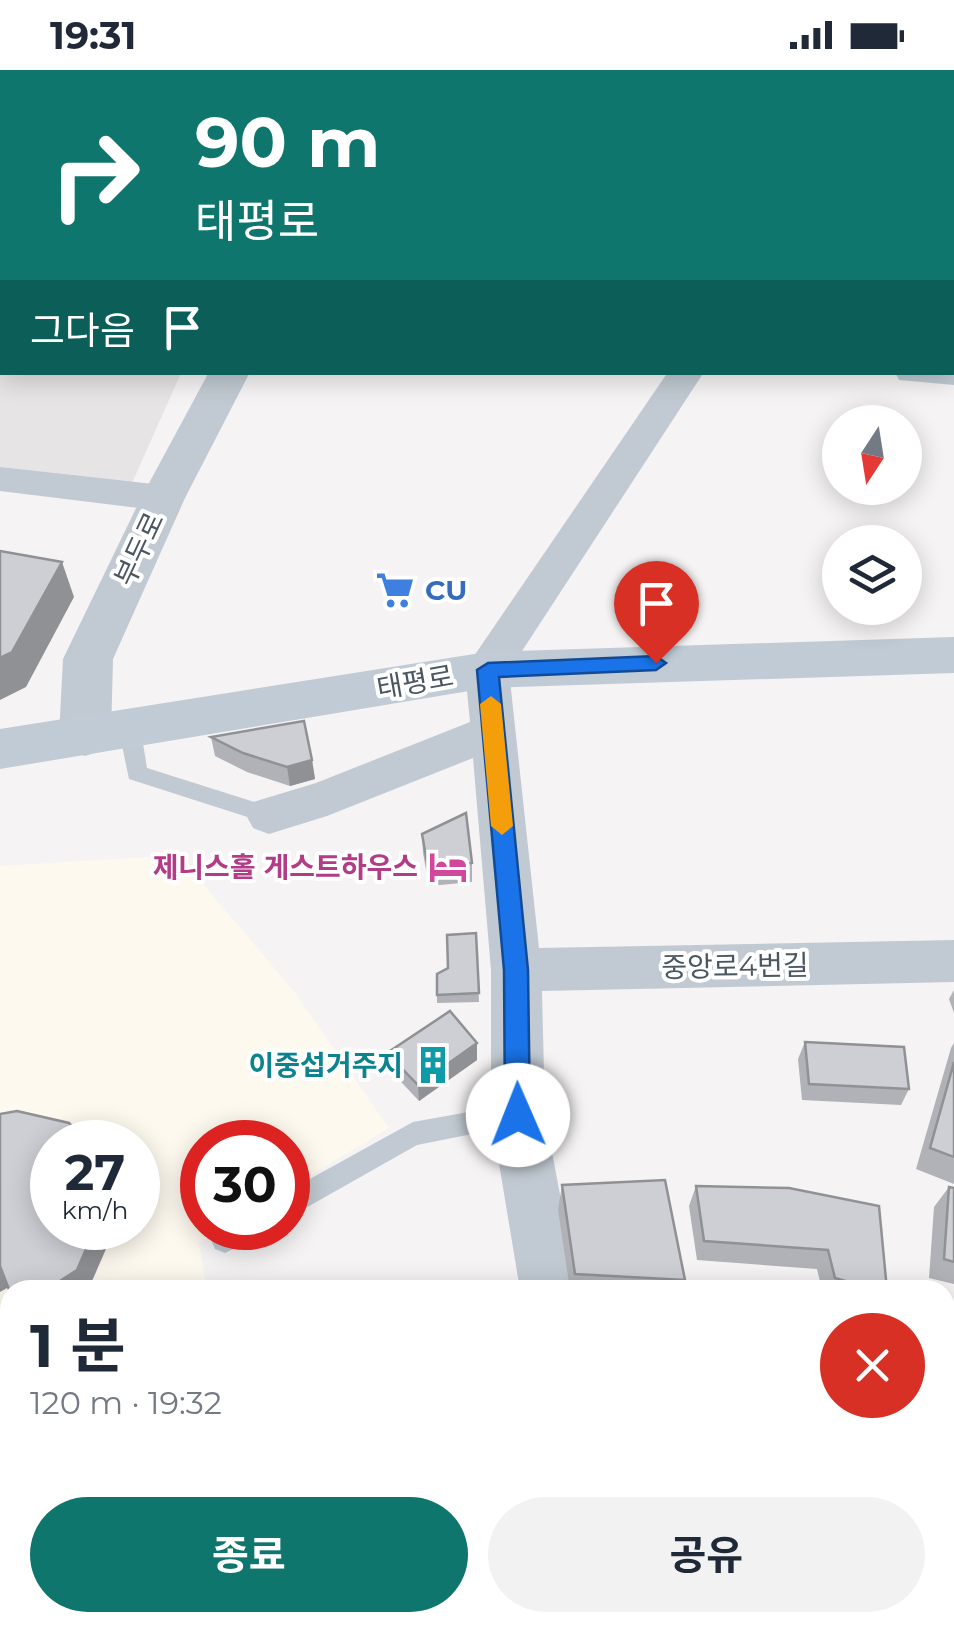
<!DOCTYPE html>
<html lang="ko">
<meta charset="utf-8">
<style>
:root{--surface:#fff;--page:#f2f2f3;--text:#1f2937;--muted:#747a83;--accent:#0f766e}
body{margin:0;font-family:Montserrat,"Noto Sans KR",sans-serif;background:var(--page);color:var(--text);height:100vh;display:flex;flex-direction:column;font-size:38px;white-space:nowrap}
*{box-sizing:border-box;margin:0}
p{font-size:32px;color:var(--muted)}
.icon{flex:none;width:55px;height:55px;fill:none;stroke:currentColor;stroke-width:2;stroke-linecap:round;stroke-linejoin:round}
.map{position:relative;flex:1;overflow:hidden}
.details{position:absolute;left:0px;top:1210px;width:955px;height:352px;display:flex;flex-direction:column;background:var(--surface);border-radius:30px 30px 0 0;box-shadow:0 5px 25px #0003}
.details>*{flex:none}
.banner{position:absolute;left:0px;top:0px;width:955px;height:305px;box-shadow:0 5px 25px #0003;background:#0f766e;color:#fff;overflow:hidden}
.needle{width:65px;rotate:192deg}
.buttons{position:absolute;left:822px;top:335px;display:grid;gap:20px}
.buttons a{display:grid;place-items:center;width:100px;height:100px;border-radius:50%;background:var(--surface);box-shadow:0 5px 25px #0003;font-size:50px}
.speed{position:absolute;left:30px;top:1050px;display:flex;gap:20px;font-size:50px;font-weight:700;text-align:center}
.speed>*{display:grid;place-content:center;width:130px;height:130px;border-radius:50%;background:var(--surface);box-shadow:0 5px 25px #0003;line-height:1}
.speed small{font-size:25px;font-weight:400}
.speed .limit{border:15px solid #d22;background:#fff;color:#111}
.pin{position:absolute;display:grid;place-items:center;width:85px;height:85px;color:#fff;margin:-102px -42px;border-radius:50% 50% 50% 0;rotate:-45deg;box-shadow:0 0 10px #0007}
.pin .icon{rotate:45deg}
.me{position:absolute;width:110px;margin:-55px;rotate:359deg;stroke-linejoin:round;filter:drop-shadow(0 0 8px #0008)}
.turn{display:flex;align-items:center;gap:35px;height:210px;padding:0 30px;font-size:45px}
.turn .icon{width:130px;height:130px;stroke-width:2.5}
.turn b{display:block;font-size:70px;line-height:85px}
.then{display:flex;align-items:center;height:95px;padding:0 30px;background:#0003;gap:20px;font-size:38px}
.round{display:grid;place-items:center;flex:none;width:105px;height:105px;border-radius:52px;background:var(--page)}
.headline{display:flex;align-items:center;justify-content:space-between;height:170px;padding:0 30px}
h1{font-size:60px;font-weight:700;line-height:75px}
.primary-button{display:flex;gap:20px;margin-top:auto;padding:20px 30px}
.primary-button a{flex:1;height:115px;border-radius:60px;background:var(--accent);color:#fff;font-size:40px;font-weight:700;line-height:115px;text-align:center}
.primary-button a+a{background:var(--page);color:var(--text)}
.status{display:flex;justify-content:space-between;align-items:center;height:70px;padding:0 50px;background:var(--surface);direction:ltr}
.status svg{height:28px;fill:currentColor}
.map>svg:first-child{display:block}
.commercial{fill:#fdf9ef;fill-rule:evenodd}
.education{fill:#e6e4e5}
.lines{fill:none;stroke-linecap:round;stroke-linejoin:round}
.service{fill:#c1cad2;fill-rule:evenodd}
.minor{fill:#c1cad2;fill-rule:evenodd}
.tertiary{fill:#c1cad2;fill-rule:evenodd}
.secondary{fill:#c1cbd6;fill-rule:evenodd}
.wall{fill:#b0b2b7}
.shaded-wall{fill:#909195}
.building{fill:#cdcfd5;stroke:#909195;stroke-width:2.5}
.route{fill:#1a73e8;stroke:#114b97;stroke-width:2.5}
.slow{fill:#f59e0b}
.labels{text-anchor:middle;dominant-baseline:central;stroke-width:8;stroke-linejoin:round;paint-order:stroke}
.street-label{font-size:28px;fill:#4a5661;stroke:#fff}
.shop-label{font-size:28px;font-weight:bold;fill:#366cbe;stroke:#fff;text-anchor:start}
.hotel-label{font-size:28px;font-weight:bold;fill:#b23c85;stroke:#fff;text-anchor:end}
.culture-label{font-size:28px;font-weight:bold;fill:#0d838f;stroke:#fff;text-anchor:end}
</style>
<div class="status"><b>19:31</b><svg viewBox="0 0 49 12"><path d="M0 12V9h3v3zM5 12V6h3v6zM10 12V3h3v9zM15 12V0h3v12zM26 1h20v11H26zM47 4h2v5h-2z"/></svg></div>
<div class="map">
<svg width="954" height="1562" viewBox="0 0 954 1562">
<rect width="100%" height="100%" fill="#f5f3f3"/>
<!-- commercial -->
<path class="commercial" d="M178 785 293 920 389 1058 288 1119V1072H202V1158H224L199 1173 207 1220H10V1326L0 1332V796ZM52 1072H138V1158H52Z"/>
<!-- education -->
<polygon class="education" points="0,111 2,302 181,303 132,413 0,398"/>
<g class="lines">
<!-- service -->
<g class="service">
<polygon points="130,653 141,661 147,698 277,739 280,745 277,751 269,754 129,709 119,661"/>
<polygon points="518,1033 527,1037 531,1045 527,1053 417,1075 288,1148 288,1121 413,1052"/>
<polygon points="222,1158 261,1158 258,1167 225,1183 215,1179 211,1170"/>
<polygon points="10,1328 10,1360 0,1365 0,1333"/>
</g>
<!-- minor -->
<g class="minor">
<polygon points="348,0 387,0 388,2 350,2"/>
<polygon points="954,0 954,15 952,15 952,2 941,2"/>
<rect x="0" y="71" width="2" height="18"/>
<rect x="952" y="104" width="2" height="19"/>
<polygon points="954,293 954,315 899,310 895,302 952,302"/>
<polygon points="668,302 704,302 509,601 539,878 954,870 954,912 542,921 545,1045 578,1220 520,1220 491,1045 491,900 473,688 327,746 269,764 253,758 246,745 253,732 316,713 470,652 465,600 472,589"/>
<polygon points="0,397 163,415 177,419 182,428 177,437 163,441 0,421"/>
<rect x="945" y="1235" width="9" height="60"/>
<polygon points="462,1552 528,1552 525,1562 459,1562"/>
</g>
<!-- tertiary -->
<polygon class="tertiary" points="209,302 250,302 185,428 113,589 111,666 103,680 85,686 67,680 59,666 63,589 141,428"/>
<!-- secondary -->
<polygon class="secondary" points="954,567 954,603 487,618 0,699 0,659 487,582"/>
</g>
<!-- wall -->
<g class="wall">
<polygon points="211,667 312,690 315,709 290,716 247,702 215,686"/>
<polygon points="422,764 472,793 472,812 429,816 423,783"/>
<polygon points="476,863 479,932 437,933 437,904 448,898"/>
<polygon points="954,920 954,943 949,929"/>
<polygon points="805,972 909,1019 901,1035 802,1030 798,989"/>
<polygon points="954,973 954,1114 916,1099 951,978"/>
<polygon points="387,983 477,990 419,1031 389,999"/>
<polygon points="562,1115 685,1210 682,1220 570,1220 558,1140"/>
<polygon points="696,1116 789,1118 887,1220 822,1220 817,1199 697,1190 689,1136"/>
<polygon points="949,1117 954,1118 954,1214 929,1208 934,1137"/>
<polygon points="945,1319 954,1320 954,1396 945,1394"/>
<polygon points="953,1428 954,1428 954,1492 947,1490 950,1443"/>
<polygon points="347,1552 449,1552 446,1562 357,1562 350,1558"/>
<polygon points="748,1552 808,1552 820,1562 742,1562"/>
</g>
<!-- shaded-wall -->
<g class="shaded-wall">
<polygon points="62,492 74,527 26,617 0,630 0,588"/>
<polygon points="312,690 315,709 290,716 287,697"/>
<polygon points="477,973 477,990 419,1031 418,1015"/>
<polygon points="95,1158 110,1158 106,1179 89,1218 86,1220 46,1220"/>
<polygon points="0,1196 14,1214 0,1222"/>
</g>
<!-- building -->
<g class="building">
<polygon points="0,481 62,492 12,582 0,588"/>
<polygon points="304,651 312,690 287,697 243,683 211,667"/>
<polygon points="466,743 472,793 428,798 422,764"/>
<polygon points="476,863 479,923 437,925 437,904 448,898 447,865"/>
<polygon points="450,941 477,973 418,1015 387,983"/>
<polygon points="805,972 904,977 909,1019 809,1014"/>
<polygon points="954,992 954,1087 930,1078"/>
<polygon points="17,1041 69,1053 86,1072 52,1072 52,1158 95,1158 77,1200 46,1220 10,1220 10,1222 0,1196 0,1044"/>
<polygon points="665,1110 685,1210 575,1204 562,1115"/>
<polygon points="696,1116 789,1118 879,1136 887,1220 876,1220 835,1208 828,1180 704,1171"/>
<polygon points="949,1117 954,1118 954,1192 944,1189"/>
<polygon points="945,1319 954,1320 954,1384 945,1383"/>
<polygon points="945,1414 954,1418 945,1470"/>
<polygon points="347,1552 446,1552 444,1562 367,1562"/>
<polygon points="754,1552 808,1552 820,1562 748,1562"/>
</g>
<!-- route -->
<polygon class="route" points="656,586 666,593 656,600 499,607 528,900 530,1045 527,1053 518,1057 508,1053 505,1045 504,900 477,600 488,593"/>
<!-- slow -->
<polygon class="slow" points="491,626 501,634 513,756 502,765 491,756 480,634"/>
<!-- icons -->
<defs>
<g id="supermarket-bare" transform="scale(3)"><path d="M-6-5.5h2.5l.6 2H6L4.5 2H-2.5L-4.4-4H-6ZM-1.5 3.2a1.3 1.3 0 1 0 .1 0ZM3 3.2a1.3 1.3 0 1 0 .1 0Z" fill="#3f7fe0" stroke="#fff" stroke-width="2.5" paint-order="stroke"/></g>
<g id="hotel-bare" transform="scale(3)"><path d="M-6-4.5h1.5V1H6V5H4.5V3h-9V5H-6ZM-4 0a1.8 1.8 0 1 1 3.6 0ZM.5 0V-2.5h3Q6-2.5 6 0Z" fill="#d1479c" stroke="#fff" stroke-width="2.5" paint-order="stroke"/></g>
<g id="building-bare" transform="scale(3)"><path d="M-4-6H4V6H1V3H-1V6H-4ZM-2.5-4.3h1.7v1.8h-1.7ZM.8-4.3h1.7v1.8H.8ZM-2.5-1h1.7V.8h-1.7ZM.8-1h1.7V.8H.8Z" fill="#0f9aa8" stroke="#fff" stroke-width="2.5" paint-order="stroke"/></g>
</defs>
<g fill-rule="evenodd">
<use href="#supermarket-bare" x="395" y="520"/>
<use href="#hotel-bare" x="448" y="797"/>
<use href="#building-bare" x="433" y="995"/>
</g>
<g class="labels">
<!-- street labels -->
<g class="street-label">
<text transform="translate(139 479) rotate(-65)">부두로</text>
<text transform="translate(415 612) rotate(-10)">태평로</text>
<text transform="translate(735 896) rotate(-1)">중앙로4번길</text>
</g>
<!-- shop labels -->
<g class="shop-label">
<text x="425" y="520">CU</text>
</g>
<!-- hotel labels -->
<g class="hotel-label">
<text x="418" y="797">제니스홀 게스트하우스</text>
</g>
<!-- culture labels -->
<g class="culture-label">
<text x="403" y="995">이중섭거주지</text>
</g>
</g>
</svg>
<div class="buttons">
<a><svg class="needle" viewBox="-14 -14 28 28"><path d="M0-13l5 13h-10z" fill="#e53935"/><path d="M0 13l5-13h-10z" fill="#747a83"/></svg></a>
<a><svg class="icon" aria-label="layers" viewBox="0 0 24 24"><path d="M12 4l9 5-9 5-9-5zM3 14l9 5 9-5"/></svg></a>
</div>
<div class="speed"><div>27<small>km/h</small></div><div class="limit">30</div></div>
<div class="pin" style="left:656px;top:593px;background:#d93025"><svg class="icon" aria-label="arrive" viewBox="0 0 24 24"><path d="M6 21V4h12l-3 4 3 4H6"/></svg></div>
<svg class="me" style="left:518px;top:1045px" viewBox="-20 -20 40 40"><circle r="19" fill="#fff"/><path d="M0-13L10 11 0 6-10 11z" fill="#1a73e8"/></svg>
<div class="banner">
<div class="turn"><svg class="icon" aria-label="right" viewBox="0 0 24 24"><path d="M7 20v-9h11M14 6l5 5-5 5"/></svg><div><b>90 m</b>태평로</div></div>
<div class="then">그다음<svg class="icon" aria-label="arrive" viewBox="0 0 24 24"><path d="M6 21V4h12l-3 4 3 4H6"/></svg></div>
</div>
<section class="details">
<div class="headline"><div><h1>1 분</h1><p>120 m · 19:32</p></div><a class="round" style="background:#d93025;color:#fff"><svg class="icon" aria-label="close" viewBox="0 0 24 24"><path d="M6 6l12 12M18 6L6 18"/></svg></a></div>
<div class="primary-button"><a>종료</a><a>공유</a></div>
</section>
</div>
